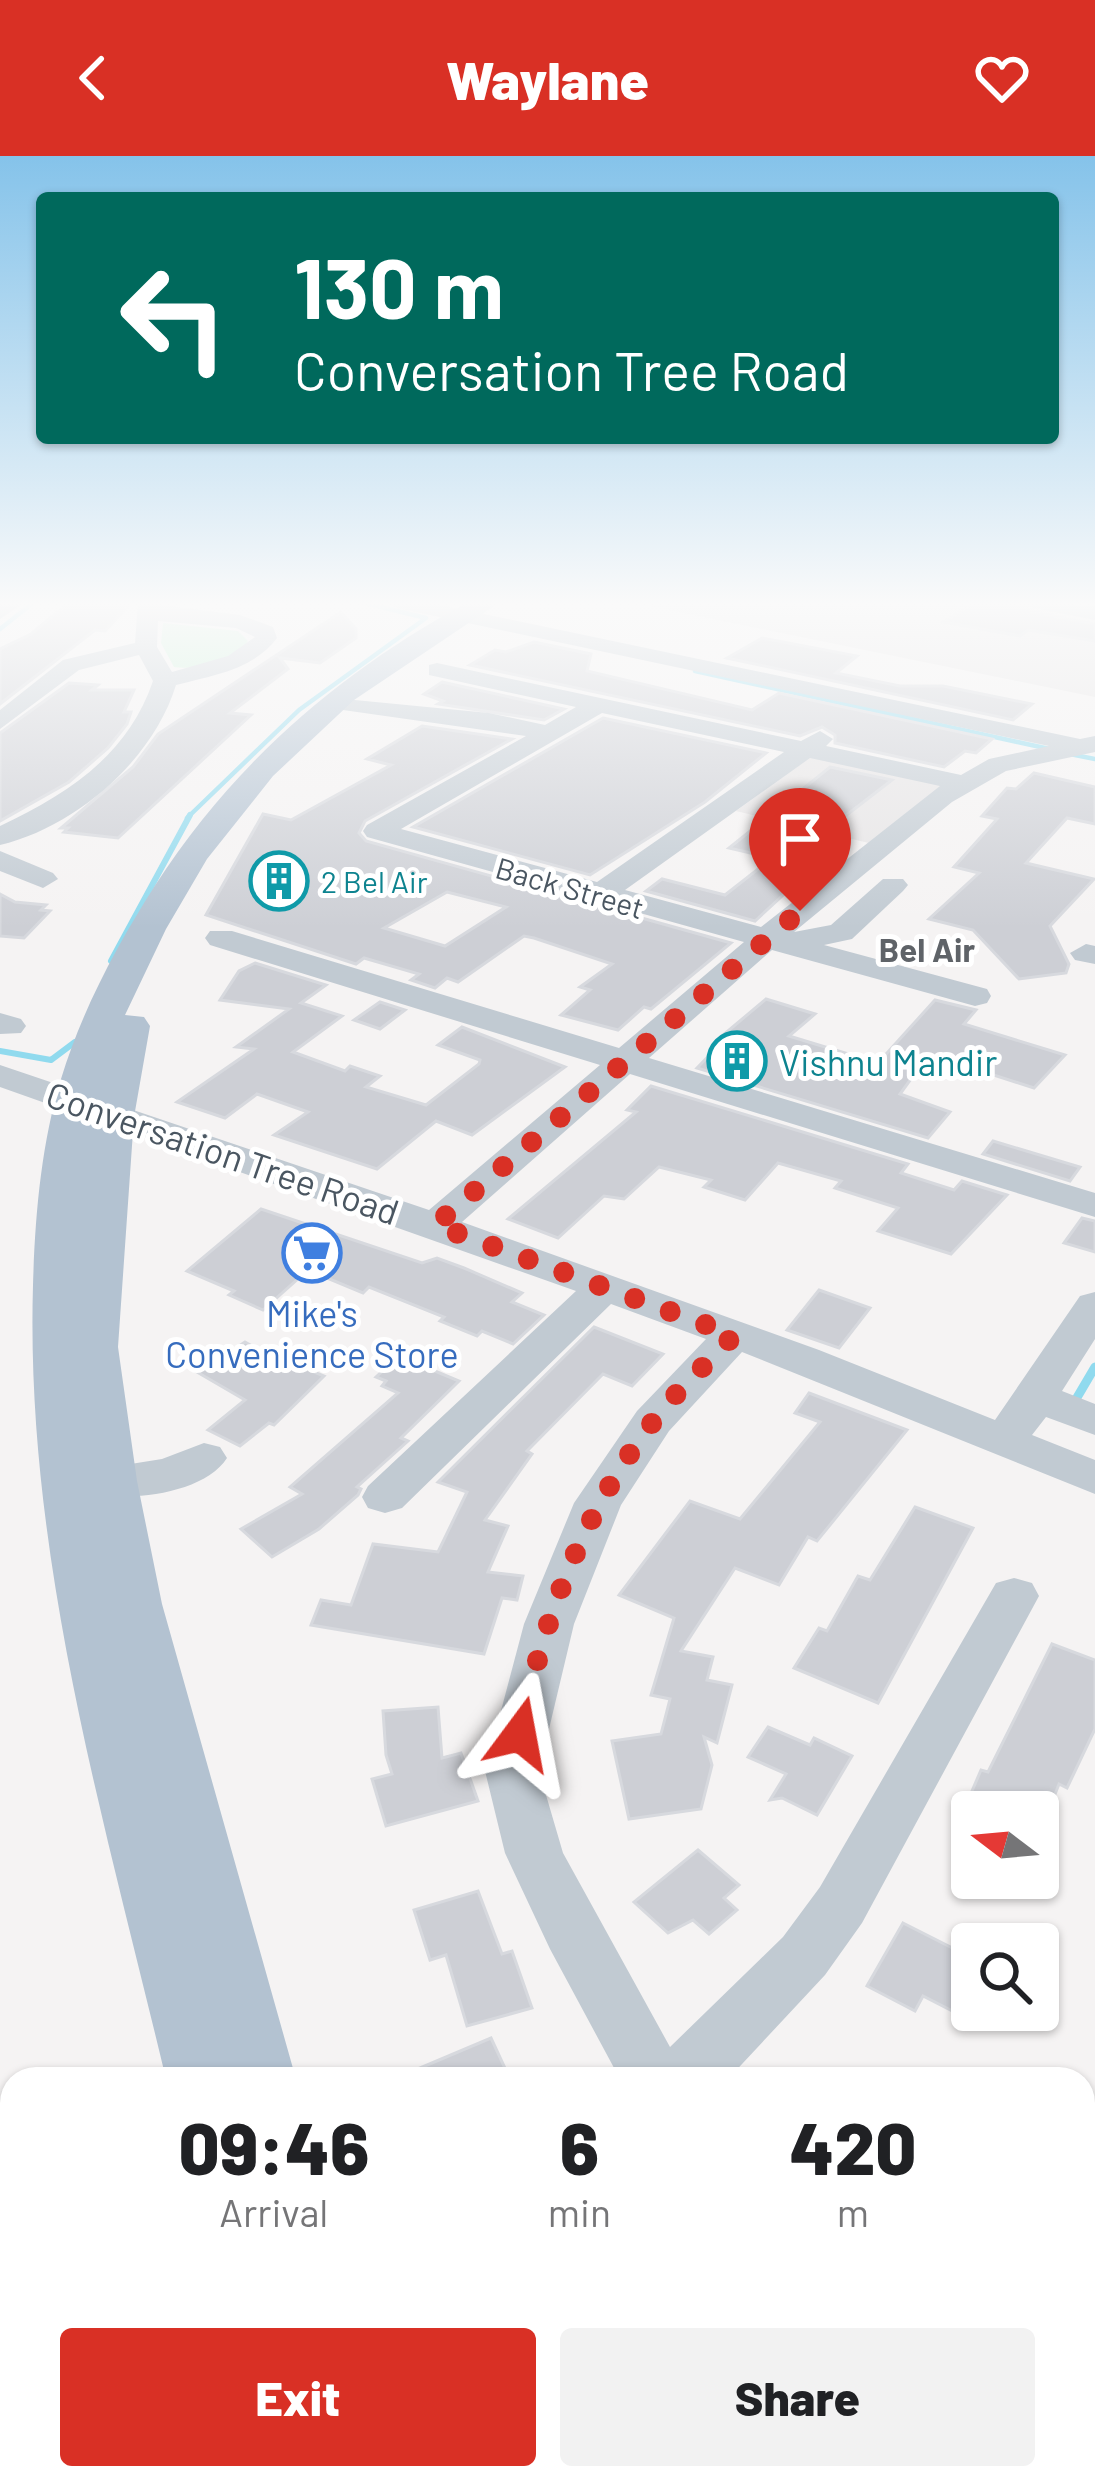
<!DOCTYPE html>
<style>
:root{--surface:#fff;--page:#f2f2f2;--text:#202124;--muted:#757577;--accent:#d93025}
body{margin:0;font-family:Barlow,sans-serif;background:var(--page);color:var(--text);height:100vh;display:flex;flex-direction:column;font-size:45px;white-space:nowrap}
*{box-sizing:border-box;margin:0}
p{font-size:39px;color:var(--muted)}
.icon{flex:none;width:66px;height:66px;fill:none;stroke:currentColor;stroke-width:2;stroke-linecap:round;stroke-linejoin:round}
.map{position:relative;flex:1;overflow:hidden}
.side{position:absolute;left:0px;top:1911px;width:1095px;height:423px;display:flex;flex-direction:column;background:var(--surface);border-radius:36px 36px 0 0;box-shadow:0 3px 9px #0004}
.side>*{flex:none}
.top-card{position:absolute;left:36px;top:36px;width:1023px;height:252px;border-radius:12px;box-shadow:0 3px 9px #0004;background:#00695c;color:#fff;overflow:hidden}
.needle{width:78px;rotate:286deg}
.buttons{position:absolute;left:951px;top:1635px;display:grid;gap:24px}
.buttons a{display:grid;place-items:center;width:108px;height:108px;border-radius:12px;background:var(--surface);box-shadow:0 3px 9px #0004;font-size:60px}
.pin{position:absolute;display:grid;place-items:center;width:102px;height:102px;color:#fff;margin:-123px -51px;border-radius:50% 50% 50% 0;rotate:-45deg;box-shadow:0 0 12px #0007}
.pin .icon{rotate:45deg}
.me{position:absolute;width:132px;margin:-66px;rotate:13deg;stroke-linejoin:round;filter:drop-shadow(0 0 9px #0008)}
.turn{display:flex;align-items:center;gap:42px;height:252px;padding:0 60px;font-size:54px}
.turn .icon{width:156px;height:156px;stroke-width:2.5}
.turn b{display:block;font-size:84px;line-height:102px}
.eta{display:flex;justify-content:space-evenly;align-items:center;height:204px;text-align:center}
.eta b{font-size:72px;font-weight:800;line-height:84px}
.action{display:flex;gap:24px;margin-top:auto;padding:24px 60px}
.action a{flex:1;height:138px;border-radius:12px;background:var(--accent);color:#fff;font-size:48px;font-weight:800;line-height:138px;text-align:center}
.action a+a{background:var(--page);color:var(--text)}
header{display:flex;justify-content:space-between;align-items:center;height:156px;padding:0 60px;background:var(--accent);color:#fff;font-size:54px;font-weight:800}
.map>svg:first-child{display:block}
.education{fill:#e6e4e5}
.green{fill:#c3f1d5}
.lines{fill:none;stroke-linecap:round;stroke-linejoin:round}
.stream-far2{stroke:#90daee;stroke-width:4.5}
.stream-far1{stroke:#90daee;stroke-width:6}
.stream{stroke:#90daee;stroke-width:9}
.building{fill:#cdcfd5;stroke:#d7d9de;stroke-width:3;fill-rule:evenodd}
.minor{fill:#c1cad2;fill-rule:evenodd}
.major{fill:#b3c2d1;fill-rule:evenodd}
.route{stroke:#d93025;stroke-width:21;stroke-dasharray:0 37.8}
.labels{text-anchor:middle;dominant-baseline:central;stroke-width:10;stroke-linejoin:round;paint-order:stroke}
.far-culture-label{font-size:30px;fill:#0d838f;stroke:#fff;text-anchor:start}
.far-street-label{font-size:30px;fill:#4a5661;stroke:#fff}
.far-neighbourhood-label{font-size:33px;font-weight:bold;fill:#5f6368;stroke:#fff}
.culture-label{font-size:36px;fill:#0d838f;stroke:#fff;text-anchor:start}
.street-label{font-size:36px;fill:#4a5661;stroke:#fff}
.shop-label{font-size:36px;fill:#366cbe;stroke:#fff}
</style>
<header><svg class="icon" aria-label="back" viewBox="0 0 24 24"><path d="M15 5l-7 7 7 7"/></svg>Waylane<svg class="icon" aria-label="heart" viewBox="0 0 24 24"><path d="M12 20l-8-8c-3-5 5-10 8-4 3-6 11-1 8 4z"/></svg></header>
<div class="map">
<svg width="1095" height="2333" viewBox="0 0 1095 2333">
<rect width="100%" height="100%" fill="#f5f3f3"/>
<!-- education -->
<g class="education">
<polygon points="630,446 1095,446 1095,541"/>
<polygon points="811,600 942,629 873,688 736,655"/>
</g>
<!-- green -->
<path class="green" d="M163 467 238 475 248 485C236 504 196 515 174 511L161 487Z"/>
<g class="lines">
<!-- stream-far2 -->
<g class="stream-far2">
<polyline points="0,473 34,446"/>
<polyline points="695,515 1054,594"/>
<polyline points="1070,598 1095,603"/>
<polyline points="187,662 299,554 426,462 361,446"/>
</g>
<!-- stream-far1 -->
<g class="stream-far1">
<polyline points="111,805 190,659"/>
<polyline points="0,895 51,904 75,886"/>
</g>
<!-- stream -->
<polyline class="stream" points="1072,1250 1095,1211"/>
</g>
<!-- building -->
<g class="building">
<polygon points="69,446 132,446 105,475 95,474 0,548 0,493 31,478"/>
<polygon points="975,446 1019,446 1033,456 1095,468 1095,485 1028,474 1020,480 943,466"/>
<polygon points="341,456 356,473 356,482 320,507 280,502 288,513 230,557 251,559 118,682 64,676 68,672 61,672 133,611 158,578"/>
<polygon points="762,482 857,500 836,517 900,530 943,530 1032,548 1013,564 727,502"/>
<polygon points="534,486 591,498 587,515 752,554 779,537 992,583 976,597 965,595 944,611 835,587 835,579 822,571 800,580 470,509 495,494 506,496"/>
<polygon points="442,526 564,553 544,564 438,548 443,545 424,538"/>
<polygon points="69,527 98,529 92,534 134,534 124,556 131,556 127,568 108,592 69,626 0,665 0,577"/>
<polygon points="603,562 766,597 705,646 590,719 413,671"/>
<path d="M422 570 512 583 365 665 359 677 366 685 731 787 651 853 644 851 618 874 561 859 590 834 580 831 612 808 534 782 524 780 458 826 447 822 435 832 411 824 419 818 364 802 356 808 206 759 263 658 291 664 391 609 367 603ZM447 736 506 751 445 790 384 772Z"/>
<polygon points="830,611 892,624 822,678 844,683 755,765 646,735 662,723 725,739 772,702 729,692"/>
<polygon points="1034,617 1095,631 1095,668 1067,662 1026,707 1094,723 1050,770 1069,808 1066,817 1019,823 973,774 929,763 979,717 954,711 997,663 982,660 1007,632 1016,633"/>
<polygon points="0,738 15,746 46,749 41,754 50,755 24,782 0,780"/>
<polygon points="255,807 326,829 301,847 342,860 293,896 345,915 350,910 380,920 366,931 426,949 479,908 480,904 438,889 462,871 565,911 472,979 436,965 377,1013 274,979 308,956 257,938 225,962 177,946 254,893 236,891 289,853 220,844 239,815"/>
<polygon points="766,843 815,858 789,880 878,907 935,844 976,854 964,868 1065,899 1034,932 929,898 900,938 950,956 928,982 697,912 727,881 722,880"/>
<polygon points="380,846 405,854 380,873 354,864"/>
<polygon points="651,930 908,1008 901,1017 954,1034 962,1025 1007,1039 951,1098 878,1075 898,1052 835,1032 841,1025 778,1007 745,1044 704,1031 711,1024 659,1011 624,1043 604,1040 558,1082 508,1063 636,956 627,954"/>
<polygon points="993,985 1080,1011 1070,1025 983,998"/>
<polygon points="261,1053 422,1107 437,1102 464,1112 522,1137 512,1146 544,1159 513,1188 482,1175 477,1180 440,1165 444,1161 369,1131 363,1137 308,1114 263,1154 229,1139 234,1135 187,1115"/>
<polygon points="1082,1062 1095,1065 1095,1096 1064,1087"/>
<polygon points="819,1134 870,1152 839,1192 787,1174"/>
<polygon points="594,1171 663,1198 632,1230 603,1218 527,1295 532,1298 485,1364 508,1370 488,1416 523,1420 517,1444 502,1442 484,1498 311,1469 321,1444 351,1449 373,1388 438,1396 467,1336 438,1326"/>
<polygon points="245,1186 291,1212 295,1208 324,1220 274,1269 269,1267 240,1290 208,1274 245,1244 190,1212 221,1191 230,1196"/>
<polygon points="399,1200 459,1225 401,1282 408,1285 357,1331 361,1333 358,1339 319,1373 272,1401 241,1373 302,1338 290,1331 398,1237 382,1230 386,1225 376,1221"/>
<polygon points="809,1237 907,1274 817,1385 808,1381 779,1429 735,1412 681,1495 713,1501 707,1524 732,1529 717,1587 704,1581 712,1609 701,1653 629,1663 612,1585 661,1578 670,1543 651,1539 674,1462 619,1439 690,1345 740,1363 820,1266 795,1257"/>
<polygon points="915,1351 973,1372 878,1547 794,1512 819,1472 827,1475 858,1420 870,1424"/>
<polygon points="1052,1488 1095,1504 1095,1573 1067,1632 1059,1628 1048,1656 963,1656 981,1614 988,1616"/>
<polygon points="438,1551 442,1602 461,1597 478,1645 386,1670 372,1623 392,1618 386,1599 383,1555"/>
<polygon points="768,1571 810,1589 814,1582 852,1600 817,1659 782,1642 770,1644 786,1618 748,1601"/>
<polygon points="698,1694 739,1729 724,1742 737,1754 709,1778 693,1764 668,1777 634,1746"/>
<polygon points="478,1735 502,1798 512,1795 532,1852 467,1870 446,1799 430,1804 414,1754"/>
<polygon points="903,1767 972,1802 972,1865 923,1840 915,1855 867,1830"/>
<polygon points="491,1882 510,1923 394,1923"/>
</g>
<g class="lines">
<!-- minor -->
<g class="minor">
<path d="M138 446 240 459 273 471 277 482C253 514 213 519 176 529 153 604 76 671 0 689V670C68 638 128 599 153 525L139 499 79 514 0 573V554L63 504 135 487ZM158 465 236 472 255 481 228 500 172 516 157 491Z"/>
<path d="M386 446H427L1080 583 1095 580V596L1006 615 952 646 794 776 831 769 883 723H903L908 729 903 735 852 783 824 789 987 833 991 840 987 847 975 850 772 794 649 902 1095 1037V1061L630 918 462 1066 819 1194 995 1264 1080 1140 1095 1136V1183L1062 1235 1095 1248V1279L1046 1261 1032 1279 1095 1304V1338L742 1196 669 1275 621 1349 574 1468 539 1615 563 1697 670 1891 783 1781 820 1731 996 1427 1014 1422 1032 1427 1039 1440 862 1767 825 1819 728 1923H620L550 1793 505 1697 485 1615 524 1468 574 1347 637 1255 706 1183 611 1148 402 1352 385 1357 368 1352 362 1341 368 1330 576 1135 0 931V909L429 1054 600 909 210 789 205 782 210 775H232L619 892 744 786 367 681 363 675 367 669 526 580 343 554 334 552V542L489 557 545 569 576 551 429 519V509L437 507 801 585 820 575 833 583 826 590 961 619 989 603 1049 590 397 452ZM602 557 784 596 597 726 401 673ZM810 602 940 630 761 771 625 734Z"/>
<polygon points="1023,446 1095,450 1095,464 1034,452"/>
<polygon points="0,695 53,717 58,723 43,732 0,715"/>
<polygon points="1086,788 1095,790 1095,808 1075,804 1070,797"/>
<polygon points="0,857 21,863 26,870 21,877 0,878"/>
<path d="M204 1287 220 1291 227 1302C205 1337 129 1347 93 1336L86 1325 93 1314 162 1303Z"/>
<polygon points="1083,2291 1095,2296 1095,2333 1034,2333 1030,2322 1083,2322"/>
</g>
<!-- major -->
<g class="major">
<polygon points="0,446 25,446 0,463"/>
<path d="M468 446H500L354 544 273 620 207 703 166 773 125 859 144 861 150 870 134 961 118 1191 137 1325 162 1448 296 1923H166C104 1663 25 1399 33 1129 35 1061 41 989 61 923 82 854 117 789 156 728 235 606 341 515 468 446Z"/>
<polygon points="259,2322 405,2322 409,2333 260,2333"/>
</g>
</g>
<!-- sky -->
<linearGradient id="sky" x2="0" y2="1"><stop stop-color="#85c3ea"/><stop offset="0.58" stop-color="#fafafa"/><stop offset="1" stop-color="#fafafa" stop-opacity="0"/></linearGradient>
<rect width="1095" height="772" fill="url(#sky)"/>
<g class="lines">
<!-- route -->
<path class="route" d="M520 1578C542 1467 582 1358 652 1267 675 1236 707 1208 734 1179L435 1069 800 755"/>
</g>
<!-- icons -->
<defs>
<g id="building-ring" transform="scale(3)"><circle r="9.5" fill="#fff" stroke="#0f9aa8" stroke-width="1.5"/><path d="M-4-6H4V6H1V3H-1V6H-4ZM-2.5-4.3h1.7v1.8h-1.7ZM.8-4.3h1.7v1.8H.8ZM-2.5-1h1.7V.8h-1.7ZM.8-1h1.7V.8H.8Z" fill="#0f9aa8"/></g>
<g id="supermarket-ring" transform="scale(3)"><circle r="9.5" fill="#fff" stroke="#3f7fe0" stroke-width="1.5"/><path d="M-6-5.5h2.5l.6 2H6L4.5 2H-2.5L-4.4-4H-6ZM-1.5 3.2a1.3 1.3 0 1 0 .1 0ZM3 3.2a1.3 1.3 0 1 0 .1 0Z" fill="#3f7fe0"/></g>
</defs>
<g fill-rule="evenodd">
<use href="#building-ring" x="279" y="725"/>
<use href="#building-ring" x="737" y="905"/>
<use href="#supermarket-ring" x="312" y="1097"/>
</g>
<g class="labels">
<!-- far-culture labels -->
<g class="far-culture-label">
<text x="321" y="725">2 Bel Air</text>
</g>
<!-- far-street labels -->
<g class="far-street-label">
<text transform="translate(570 731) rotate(16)">Back Street</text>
</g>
<!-- far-neighbourhood labels -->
<g class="far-neighbourhood-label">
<text x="927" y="793">Bel Air</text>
</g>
<!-- culture labels -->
<g class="culture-label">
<text x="779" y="905">Vishnu Mandir</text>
</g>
<!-- street labels -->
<g class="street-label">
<text transform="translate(223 996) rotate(19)">Conversation Tree Road</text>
</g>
<!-- shop labels -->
<g class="shop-label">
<text x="312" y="1156">Mike's<tspan x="312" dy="41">Convenience Store</tspan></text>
</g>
</g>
</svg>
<div class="buttons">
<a><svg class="needle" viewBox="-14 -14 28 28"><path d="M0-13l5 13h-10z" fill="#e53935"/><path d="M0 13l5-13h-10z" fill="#757577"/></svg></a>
<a><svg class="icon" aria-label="search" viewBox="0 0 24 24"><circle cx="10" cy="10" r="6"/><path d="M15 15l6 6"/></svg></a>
</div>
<div class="pin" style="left:800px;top:755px;background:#d93025"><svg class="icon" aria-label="arrive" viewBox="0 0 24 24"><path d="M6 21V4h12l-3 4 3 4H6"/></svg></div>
<svg class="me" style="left:520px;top:1578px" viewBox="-20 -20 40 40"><path d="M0-17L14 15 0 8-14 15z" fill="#d93025" stroke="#fff" stroke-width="4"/></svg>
<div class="top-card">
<div class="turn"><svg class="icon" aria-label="left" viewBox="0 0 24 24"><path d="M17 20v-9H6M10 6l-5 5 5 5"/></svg><div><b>130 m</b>Conversation Tree Road</div></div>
</div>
<section class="side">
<div class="eta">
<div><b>09:46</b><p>Arrival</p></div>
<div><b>6</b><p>min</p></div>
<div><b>420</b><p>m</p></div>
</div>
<div class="action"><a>Exit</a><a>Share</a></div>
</section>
</div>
